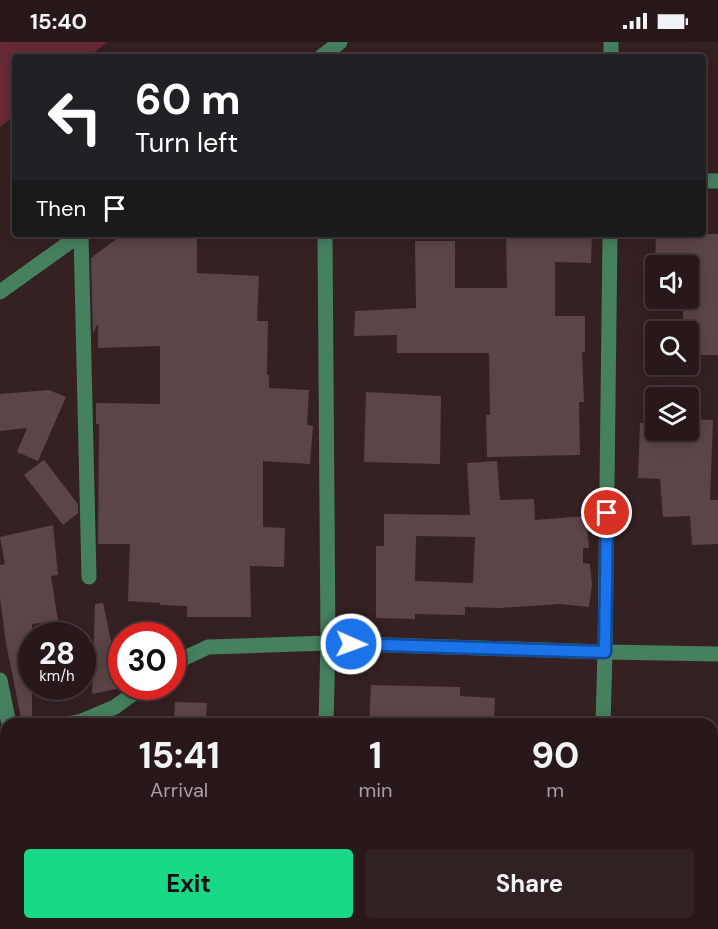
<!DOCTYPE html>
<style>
:root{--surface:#28181a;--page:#302123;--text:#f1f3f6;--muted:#a5a0a2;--line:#443739;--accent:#19d989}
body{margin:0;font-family:"DM Sans",sans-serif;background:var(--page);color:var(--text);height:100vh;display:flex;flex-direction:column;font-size:22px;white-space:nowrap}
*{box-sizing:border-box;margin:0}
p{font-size:20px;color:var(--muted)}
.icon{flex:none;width:33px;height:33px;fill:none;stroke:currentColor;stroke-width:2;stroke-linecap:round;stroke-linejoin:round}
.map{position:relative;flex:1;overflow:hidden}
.details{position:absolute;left:0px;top:676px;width:718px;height:212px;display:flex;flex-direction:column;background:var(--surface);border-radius:18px 18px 0 0;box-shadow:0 3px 15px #0003,0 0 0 2px var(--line)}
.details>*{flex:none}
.banner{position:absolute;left:12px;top:12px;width:694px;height:183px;border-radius:6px;box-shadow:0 3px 15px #0003,0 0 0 2px var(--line);background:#202124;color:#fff;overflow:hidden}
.tools{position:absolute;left:645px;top:213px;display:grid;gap:12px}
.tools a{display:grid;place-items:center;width:54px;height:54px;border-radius:6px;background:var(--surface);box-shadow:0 3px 15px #0003,0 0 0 2px var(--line);font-size:30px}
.speed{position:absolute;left:18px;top:580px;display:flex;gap:12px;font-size:30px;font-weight:700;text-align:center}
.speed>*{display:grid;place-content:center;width:78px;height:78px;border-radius:50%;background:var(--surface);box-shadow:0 3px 15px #0003,0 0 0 2px var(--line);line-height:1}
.speed small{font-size:15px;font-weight:400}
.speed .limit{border:9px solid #d22;background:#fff;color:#111}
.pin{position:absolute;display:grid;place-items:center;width:51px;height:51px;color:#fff;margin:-26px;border:3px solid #fff;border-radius:50%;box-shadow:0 2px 6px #0007}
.me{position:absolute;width:66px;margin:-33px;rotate:92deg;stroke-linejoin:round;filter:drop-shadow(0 0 4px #0008)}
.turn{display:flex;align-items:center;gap:21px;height:126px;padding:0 24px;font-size:27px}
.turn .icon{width:78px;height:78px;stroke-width:2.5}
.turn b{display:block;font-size:42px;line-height:51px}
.then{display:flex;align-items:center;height:57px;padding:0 24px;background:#0003;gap:12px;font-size:22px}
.eta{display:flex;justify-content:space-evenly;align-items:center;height:102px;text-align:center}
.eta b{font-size:36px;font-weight:700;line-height:42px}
.button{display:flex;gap:12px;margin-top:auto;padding:12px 24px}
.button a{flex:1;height:69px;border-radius:6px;background:var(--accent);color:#111;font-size:24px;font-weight:700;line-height:69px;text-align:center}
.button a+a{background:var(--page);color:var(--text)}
.status{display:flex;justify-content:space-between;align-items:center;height:42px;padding:0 30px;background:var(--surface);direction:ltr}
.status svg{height:16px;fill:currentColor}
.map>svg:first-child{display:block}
.green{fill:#652a35}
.building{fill:#5c4547;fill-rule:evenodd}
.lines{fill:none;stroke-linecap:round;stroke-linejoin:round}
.minor{stroke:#45805f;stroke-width:15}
.route-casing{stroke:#114b97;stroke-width:15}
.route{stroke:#1a73e8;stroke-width:10}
</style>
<div class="status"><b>15:40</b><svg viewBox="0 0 49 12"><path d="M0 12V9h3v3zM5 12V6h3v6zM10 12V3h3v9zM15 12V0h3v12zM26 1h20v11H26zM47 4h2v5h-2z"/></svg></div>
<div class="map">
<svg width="718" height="887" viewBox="0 0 718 887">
<rect width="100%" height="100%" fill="#352022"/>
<!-- green -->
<polygon class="green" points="0,0 107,0 88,15 15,15 15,73 0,85"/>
<!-- building -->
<g class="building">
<polygon points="123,192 197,192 197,231 259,234 257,279 268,279 267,333 269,333 269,346 309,348 307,383 313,384 310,422 263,419 263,485 285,486 284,525 250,524 251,575 187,575 187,564 160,563 160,561 128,559 130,502 98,502 99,382 96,382 96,361 160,362 160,304 98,306 98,281 93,292 91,216"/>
<polygon points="506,192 592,192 591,221 555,220 555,274 585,274 585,310 582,310 584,360 579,360 580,413 487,415 486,373 490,373 489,311 397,311 397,293 354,294 355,269 416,266 415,199 455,199 455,246 507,246"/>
<polygon points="656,192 718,192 718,313 688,313 688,290 683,290 683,256 688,256 688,224 656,224 656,253 654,253"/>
<polygon points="49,348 66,355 38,419 17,410 27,386 0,389 0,352"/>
<polygon points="366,350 441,354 440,422 364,420"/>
<polygon points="688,377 713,378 710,458 718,458 718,502 692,503 690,474 663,475 660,437 638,436 640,381 656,382 656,388 688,388"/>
<polygon points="44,418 78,462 78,471 63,483 24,433"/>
<path d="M497 419 500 458 534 457 535 478 586 474 589 506H583V521L590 522 592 543 589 565 560 562 499 566 465 565V573L415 572V577L376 576V504H384V472L470 473 467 421ZM416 494 475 495 473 541 415 539Z"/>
<polygon points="53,483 58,533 51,534 58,579 32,582 32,675 21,676 6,601 0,556 0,523 5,522 0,495"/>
<polygon points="103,561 121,646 92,652 95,562"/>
<polygon points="371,643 460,645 460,654 495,656 494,682 369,682"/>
<polygon points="175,660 207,661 206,682 174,682"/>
</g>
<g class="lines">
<!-- minor -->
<g class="minor">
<polyline points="321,15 340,0"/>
<polyline points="611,15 611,0"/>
<polyline points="704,139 718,139"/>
<polyline points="81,192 89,535"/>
<polyline points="325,192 328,601 326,682"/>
<polyline points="0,250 81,192"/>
<polyline points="172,622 208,605 328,601 605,610 718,612"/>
<polyline points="0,638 9,682"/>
<polyline points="67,682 82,679 115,665 142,645"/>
<polyline points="603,682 605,610 610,192"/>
<polyline points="0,699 6,697"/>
<polyline points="45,882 45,887"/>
<polyline points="654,882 658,887"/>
<polyline points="321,887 321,882"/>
</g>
</g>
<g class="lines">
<!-- route casing -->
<g class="route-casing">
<polyline id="route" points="351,602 605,610 607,471"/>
</g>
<!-- route -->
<use href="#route" class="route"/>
</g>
</svg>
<div class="tools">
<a><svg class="icon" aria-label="sound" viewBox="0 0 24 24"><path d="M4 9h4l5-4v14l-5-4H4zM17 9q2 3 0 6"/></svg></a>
<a><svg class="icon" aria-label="search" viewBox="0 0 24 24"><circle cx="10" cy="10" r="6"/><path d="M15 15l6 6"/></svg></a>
<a><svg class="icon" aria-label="layers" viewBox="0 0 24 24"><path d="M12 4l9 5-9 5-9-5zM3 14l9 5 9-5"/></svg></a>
</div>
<div class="speed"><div>28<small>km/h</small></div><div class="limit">30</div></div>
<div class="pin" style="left:607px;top:471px;background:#d93025"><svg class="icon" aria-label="arrive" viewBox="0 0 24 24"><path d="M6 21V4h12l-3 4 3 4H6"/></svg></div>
<svg class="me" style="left:351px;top:602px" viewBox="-20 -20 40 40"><circle r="17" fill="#1a73e8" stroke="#fff" stroke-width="3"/><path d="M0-11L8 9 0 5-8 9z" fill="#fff"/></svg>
<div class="banner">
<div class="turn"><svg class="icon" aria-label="left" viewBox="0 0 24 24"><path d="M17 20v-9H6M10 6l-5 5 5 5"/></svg><div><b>60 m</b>Turn left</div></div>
<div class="then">Then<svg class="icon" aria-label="arrive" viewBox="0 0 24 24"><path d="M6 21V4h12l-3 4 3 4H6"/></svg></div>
</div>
<section class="details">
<div class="eta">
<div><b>15:41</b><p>Arrival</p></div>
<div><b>1</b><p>min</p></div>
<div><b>90</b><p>m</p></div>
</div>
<div class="button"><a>Exit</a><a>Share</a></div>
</section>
</div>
